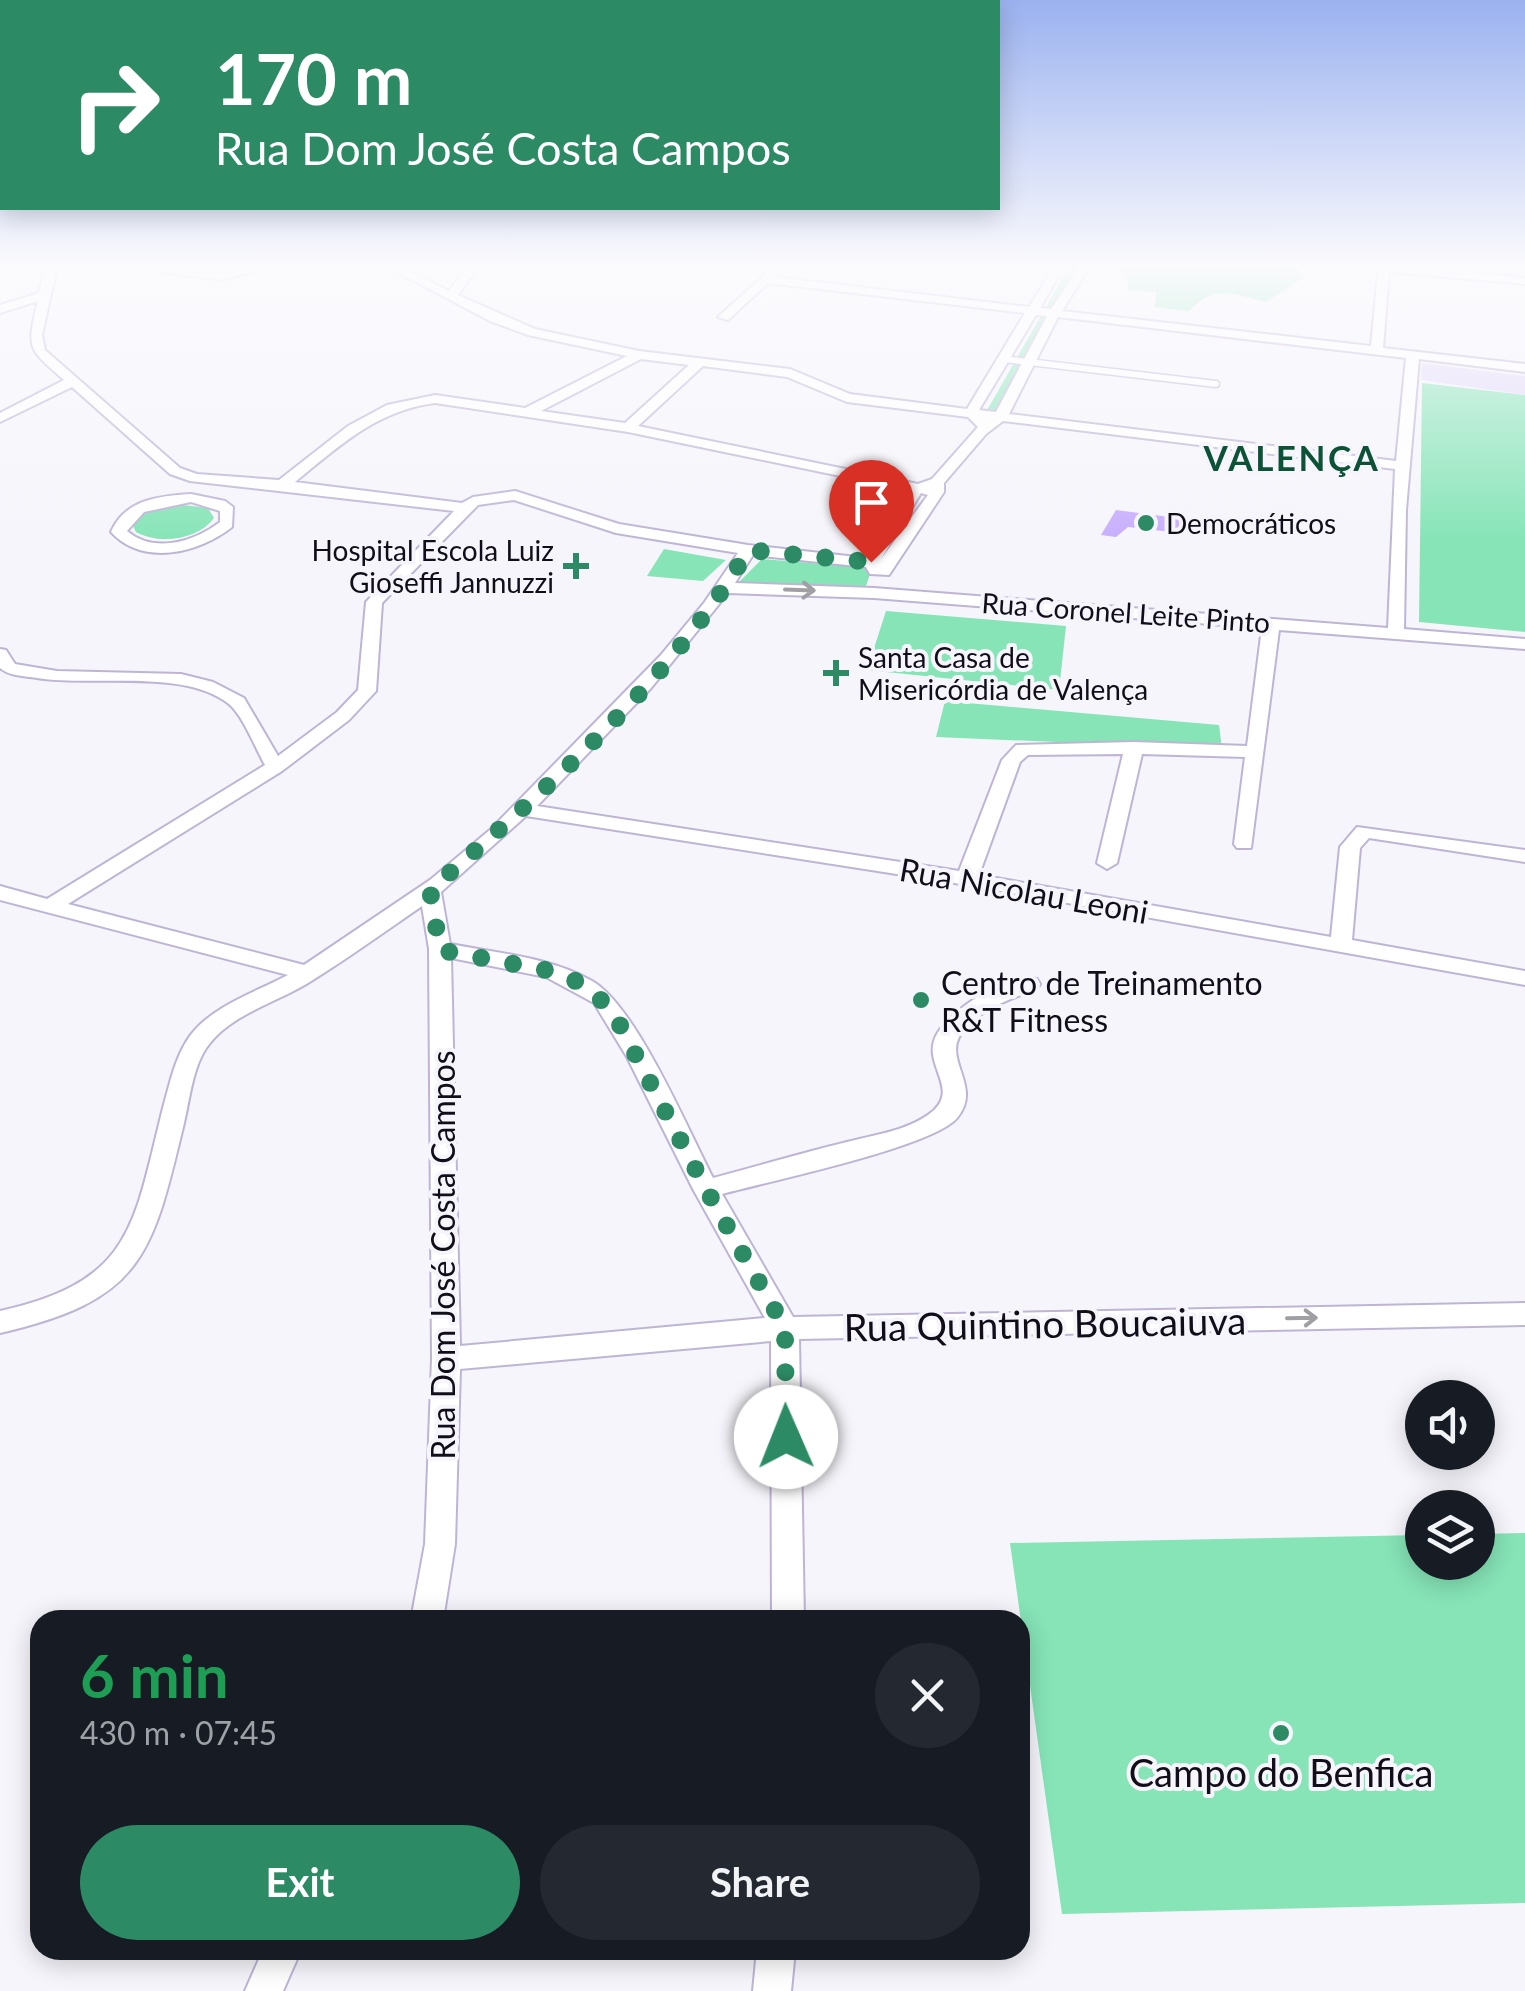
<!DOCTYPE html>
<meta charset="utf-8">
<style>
:root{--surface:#171b24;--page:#242831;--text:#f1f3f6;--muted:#9ea1a6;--accent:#2c8b64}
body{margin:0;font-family:Lato,sans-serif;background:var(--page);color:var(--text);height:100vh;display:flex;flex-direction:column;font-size:38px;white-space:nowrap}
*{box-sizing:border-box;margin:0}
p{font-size:32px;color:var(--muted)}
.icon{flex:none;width:55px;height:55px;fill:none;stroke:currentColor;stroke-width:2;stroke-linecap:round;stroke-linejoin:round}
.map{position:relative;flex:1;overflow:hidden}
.sheet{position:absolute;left:30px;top:1610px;width:1000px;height:350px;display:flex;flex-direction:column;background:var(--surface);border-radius:30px;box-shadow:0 5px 25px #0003}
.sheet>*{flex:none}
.guide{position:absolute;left:0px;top:0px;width:1000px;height:210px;box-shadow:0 5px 25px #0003;background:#2c8b64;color:#fff;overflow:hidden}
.fabs{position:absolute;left:1405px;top:1380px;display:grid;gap:20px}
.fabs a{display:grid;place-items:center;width:90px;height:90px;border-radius:50%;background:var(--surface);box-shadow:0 5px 25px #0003;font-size:50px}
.pin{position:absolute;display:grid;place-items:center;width:85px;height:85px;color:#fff;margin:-102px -42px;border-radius:50% 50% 50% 0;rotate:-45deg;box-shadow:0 0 10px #0007}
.pin .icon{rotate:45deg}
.me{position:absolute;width:110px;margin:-55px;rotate:359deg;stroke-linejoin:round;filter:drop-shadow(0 0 8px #0008)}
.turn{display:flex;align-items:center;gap:35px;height:210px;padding:0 50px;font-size:45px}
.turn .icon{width:130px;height:130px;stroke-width:2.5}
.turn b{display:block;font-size:70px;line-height:85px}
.round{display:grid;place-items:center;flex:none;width:105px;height:105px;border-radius:52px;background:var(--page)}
.overview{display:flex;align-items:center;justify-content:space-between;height:170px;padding:0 50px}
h1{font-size:60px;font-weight:700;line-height:75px;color:#1e9e55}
.button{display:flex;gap:20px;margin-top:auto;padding:20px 50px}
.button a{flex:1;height:115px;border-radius:60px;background:var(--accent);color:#fff;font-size:40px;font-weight:700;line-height:115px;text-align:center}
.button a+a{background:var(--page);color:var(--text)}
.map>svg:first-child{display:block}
.green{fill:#86e4b7}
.water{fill:#c8aefd}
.building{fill:#e3d9fa}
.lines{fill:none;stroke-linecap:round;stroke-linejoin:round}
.lane-casing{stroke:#beb5d5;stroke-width:9}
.street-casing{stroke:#beb5d5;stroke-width:4}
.lane{stroke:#fff;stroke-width:6}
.street{fill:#fff;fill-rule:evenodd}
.oneway{stroke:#a09fa3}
.route{stroke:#2c8b64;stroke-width:18;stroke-dasharray:0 32.4}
.poi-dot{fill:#2c8b64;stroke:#f6f5fb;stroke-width:4}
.labels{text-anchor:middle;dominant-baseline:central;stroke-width:8;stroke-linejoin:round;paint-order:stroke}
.far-poi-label{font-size:28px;fill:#110e19;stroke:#f6f5fb;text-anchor:start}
.far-street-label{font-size:28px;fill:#110e19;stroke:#f6f5fb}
.street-label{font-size:32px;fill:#110e19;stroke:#f6f5fb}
.poi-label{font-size:32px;fill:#110e19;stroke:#f6f5fb;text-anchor:start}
.far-district-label{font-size:35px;font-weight:bold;letter-spacing:2.5px;fill:#0c5237;stroke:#f6f5fb}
.near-street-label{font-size:38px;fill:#110e19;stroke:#f6f5fb}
.near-poi-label{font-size:38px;fill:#110e19;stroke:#f6f5fb}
</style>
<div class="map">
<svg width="1525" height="1991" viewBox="0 0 1525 1991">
<rect width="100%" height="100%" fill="#f6f5fb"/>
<!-- green -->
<g class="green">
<polygon points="1071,263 1083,263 1050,314 999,415 986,412"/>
<path d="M1116 263H1293L1304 277 1266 302C1231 294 1216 283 1189 311L1155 307 1156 292 1128 290 1127 277Z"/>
<polygon points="1422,383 1525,395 1525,632 1419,622"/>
<path d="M175 504 208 508 214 518C198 540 159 545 136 532L133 526 141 515Z"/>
<polygon points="664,549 726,560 703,581 647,576"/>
<polygon points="762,559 872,568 866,586 737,584"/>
<polygon points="886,611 1066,626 1059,690 867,670"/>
<polygon points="945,701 1219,725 1222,749 936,737"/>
<polygon points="1525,1533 1525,1903 1062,1914 1010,1543 1422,1535 1422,1562 1478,1562 1478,1534"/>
</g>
<!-- water -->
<polygon class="water" points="1116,510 1185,519 1181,533 1128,527 1116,537 1101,535"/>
<!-- building -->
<polygon class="building" points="1422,363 1525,376 1525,395 1421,380"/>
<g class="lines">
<!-- lane casing -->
<g class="lane-casing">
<polyline id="lane" points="1004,359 1216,384"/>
</g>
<!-- street casing -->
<g class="street-casing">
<g id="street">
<path d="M46 263H58L42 335 45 350 180 468 197 474 279 480 348 426 387 405 435 395 525 408 627 356 528 335 490 321 380 263H393L449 291 470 263H481L458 295 535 329 639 351 790 369 850 394 967 409 1025 313 768 283 728 320 718 317 778 263H790L775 277 1029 307 1056 263H1066L1040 308 1051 309 1082 263H1092L1062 311 1371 346 1379 263 1525 278V284L1389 272 1383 348 1525 364V372L1419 359 1406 510 1404 629 1525 639V649L1279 630 1251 848H1237L1234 844 1245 757 1142 754 1117 863 1107 869 1097 863 1123 754 1028 755 1020 762 979 875 1331 937 1340 847 1357 827 1525 850V862L1369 838 1360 848 1352 940 1525 971V985L967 885 526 816 441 892 450 944C497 953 550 957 592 981 636 1006 688 1130 713 1178 758 1166 802 1153 847 1142 874 1135 905 1131 928 1115 963 1091 923 1067 935 1038 946 1012 1009 971 1037 979L1040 984 1037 989C1012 998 972 1012 959 1037 946 1063 982 1088 957 1118 933 1147 766 1182 722 1194L793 1317 1525 1303V1325L799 1339 804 1620H772L771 1341 460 1369 455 1544 443 1620H411L425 1544 432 1359 429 949 422 906C384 932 347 959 308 983 277 1002 233 1014 210 1043 193 1063 190 1098 184 1123 152 1256 143 1300 0 1333V1311C133 1281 133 1227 163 1108 170 1083 175 1057 190 1036 212 1006 256 992 288 975L0 900V886L47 899 265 765C255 748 244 717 229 704 184 668 92 687 37 678 24 676 9 676 0 668V649L6 650 15 664 57 671 181 674 213 682 244 698 278 756 337 712 358 690 366 602 454 511 190 481 170 474 72 387 0 422V413L64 380C28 348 26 350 38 301L0 313V305L39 293ZM1036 315 1047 316 996 412 979 410ZM1058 317 1406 358 1396 461 1009 414ZM641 359 689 365 625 423 541 411ZM703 366 787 377 847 402 968 417 978 427 932 479 918 484 638 426ZM435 403 628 432 908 490 866 558 748 545 619 524 515 491 473 497 462 503 295 482C338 447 377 410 435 403ZM1003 421 1395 469 1388 628 874 588 735 583 753 555 866 567 870 574 889 575 944 492V483L986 434ZM921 493 928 495 881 559ZM514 500 616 533 738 553 704 603 661 655 491 829 430 880 304 965 68 904 282 771 349 720 376 691 382 603 478 505ZM728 593 874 598 1262 628 1247 746 1134 742 1016 745 1002 760 959 871 537 806 651 688ZM451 958 546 977 594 1003 627 1057 693 1189 765 1318 460 1346Z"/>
<path d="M97 263C137 262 189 277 223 273 245 271 264 262 286 263L221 280Z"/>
<path d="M191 494 225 501 233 507 232 527C199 553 143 567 111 532 125 499 160 496 191 494ZM191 502 220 511V522C194 542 154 554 127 531L144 512Z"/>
<polygon points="263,1950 301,1950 283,1991 245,1991"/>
<polygon points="757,1950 795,1950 791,1991 753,1991"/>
</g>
</g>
<!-- lane -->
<use href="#lane" class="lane"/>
<!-- street -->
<use href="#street" class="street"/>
</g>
<!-- one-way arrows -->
<defs><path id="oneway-shaft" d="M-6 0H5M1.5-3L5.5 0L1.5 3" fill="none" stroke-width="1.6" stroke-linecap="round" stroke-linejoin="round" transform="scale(2.5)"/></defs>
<g class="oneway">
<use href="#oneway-shaft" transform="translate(800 590) rotate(2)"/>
<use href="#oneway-shaft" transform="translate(1302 1318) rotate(-1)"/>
</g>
<!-- sky -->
<linearGradient id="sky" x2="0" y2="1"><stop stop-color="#9bb2f0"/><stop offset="0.49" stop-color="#fbfafd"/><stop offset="1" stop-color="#fbfafd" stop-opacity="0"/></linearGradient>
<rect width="1525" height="542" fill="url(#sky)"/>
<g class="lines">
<!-- route -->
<path class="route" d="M786 1437 785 1328 706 1189 612 1010 583 984 551 971 440 950 430 890C545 790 670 682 748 550L871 562"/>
</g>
<!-- markers -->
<g class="poi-dot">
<circle cx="1146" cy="523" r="10"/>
<path d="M571 551h10v10h10v10h-10v10h-10v-10h-10v-10h10z"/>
<path d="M831 658h10v10h10v10h-10v10h-10v-10h-10v-10h10z"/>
<circle cx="921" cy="1000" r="10"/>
<circle cx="1281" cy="1733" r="10"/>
</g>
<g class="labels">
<!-- far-poi labels -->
<g class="far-poi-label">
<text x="1166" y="523">Democráticos</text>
<text x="554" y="550" text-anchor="end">Hospital Escola Luiz<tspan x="554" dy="32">Gioseffi Jannuzzi</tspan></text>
<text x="858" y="657">Santa Casa de<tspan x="858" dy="32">Misericórdia de Valença</tspan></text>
</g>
<!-- far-street labels -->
<g class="far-street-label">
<text transform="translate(1126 612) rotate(4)">Rua Coronel Leite Pinto</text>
</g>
<!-- street labels -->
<g class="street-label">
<text transform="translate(1024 890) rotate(10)">Rua Nicolau Leoni</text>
<text transform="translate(442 1255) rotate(-90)">Rua Dom José Costa Campos</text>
</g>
<!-- poi labels -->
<g class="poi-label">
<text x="941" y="982">Centro de Treinamento<tspan x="941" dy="37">R&amp;T Fitness</tspan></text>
</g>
<!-- far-district labels -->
<g class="far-district-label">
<text x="1292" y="457">VALENÇA</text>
</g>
<!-- near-street labels -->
<g class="near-street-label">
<text transform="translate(1045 1323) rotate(-1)">Rua Quintino Boucaiuva</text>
</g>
<!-- near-poi labels -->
<g class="near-poi-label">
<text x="1281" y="1772">Campo do Benfica</text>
</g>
</g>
</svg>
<div class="fabs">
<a><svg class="icon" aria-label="sound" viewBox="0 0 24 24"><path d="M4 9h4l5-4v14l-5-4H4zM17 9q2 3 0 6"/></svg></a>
<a><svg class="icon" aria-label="layers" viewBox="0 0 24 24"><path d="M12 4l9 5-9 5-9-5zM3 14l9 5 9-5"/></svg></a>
</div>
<div class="pin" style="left:871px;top:562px;background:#d93025"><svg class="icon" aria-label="arrive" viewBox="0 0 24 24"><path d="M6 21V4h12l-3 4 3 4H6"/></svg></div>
<svg class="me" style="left:786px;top:1437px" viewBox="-20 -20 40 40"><circle r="19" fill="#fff"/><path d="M0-13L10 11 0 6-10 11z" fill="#2c8b64"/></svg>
<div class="guide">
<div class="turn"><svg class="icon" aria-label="right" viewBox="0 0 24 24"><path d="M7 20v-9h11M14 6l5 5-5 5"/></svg><div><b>170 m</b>Rua Dom José Costa Campos</div></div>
</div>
<section class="sheet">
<div class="overview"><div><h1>6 min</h1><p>430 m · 07:45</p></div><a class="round"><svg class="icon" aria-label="close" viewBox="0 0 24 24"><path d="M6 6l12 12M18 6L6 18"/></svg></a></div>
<div class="button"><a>Exit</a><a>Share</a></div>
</section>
</div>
